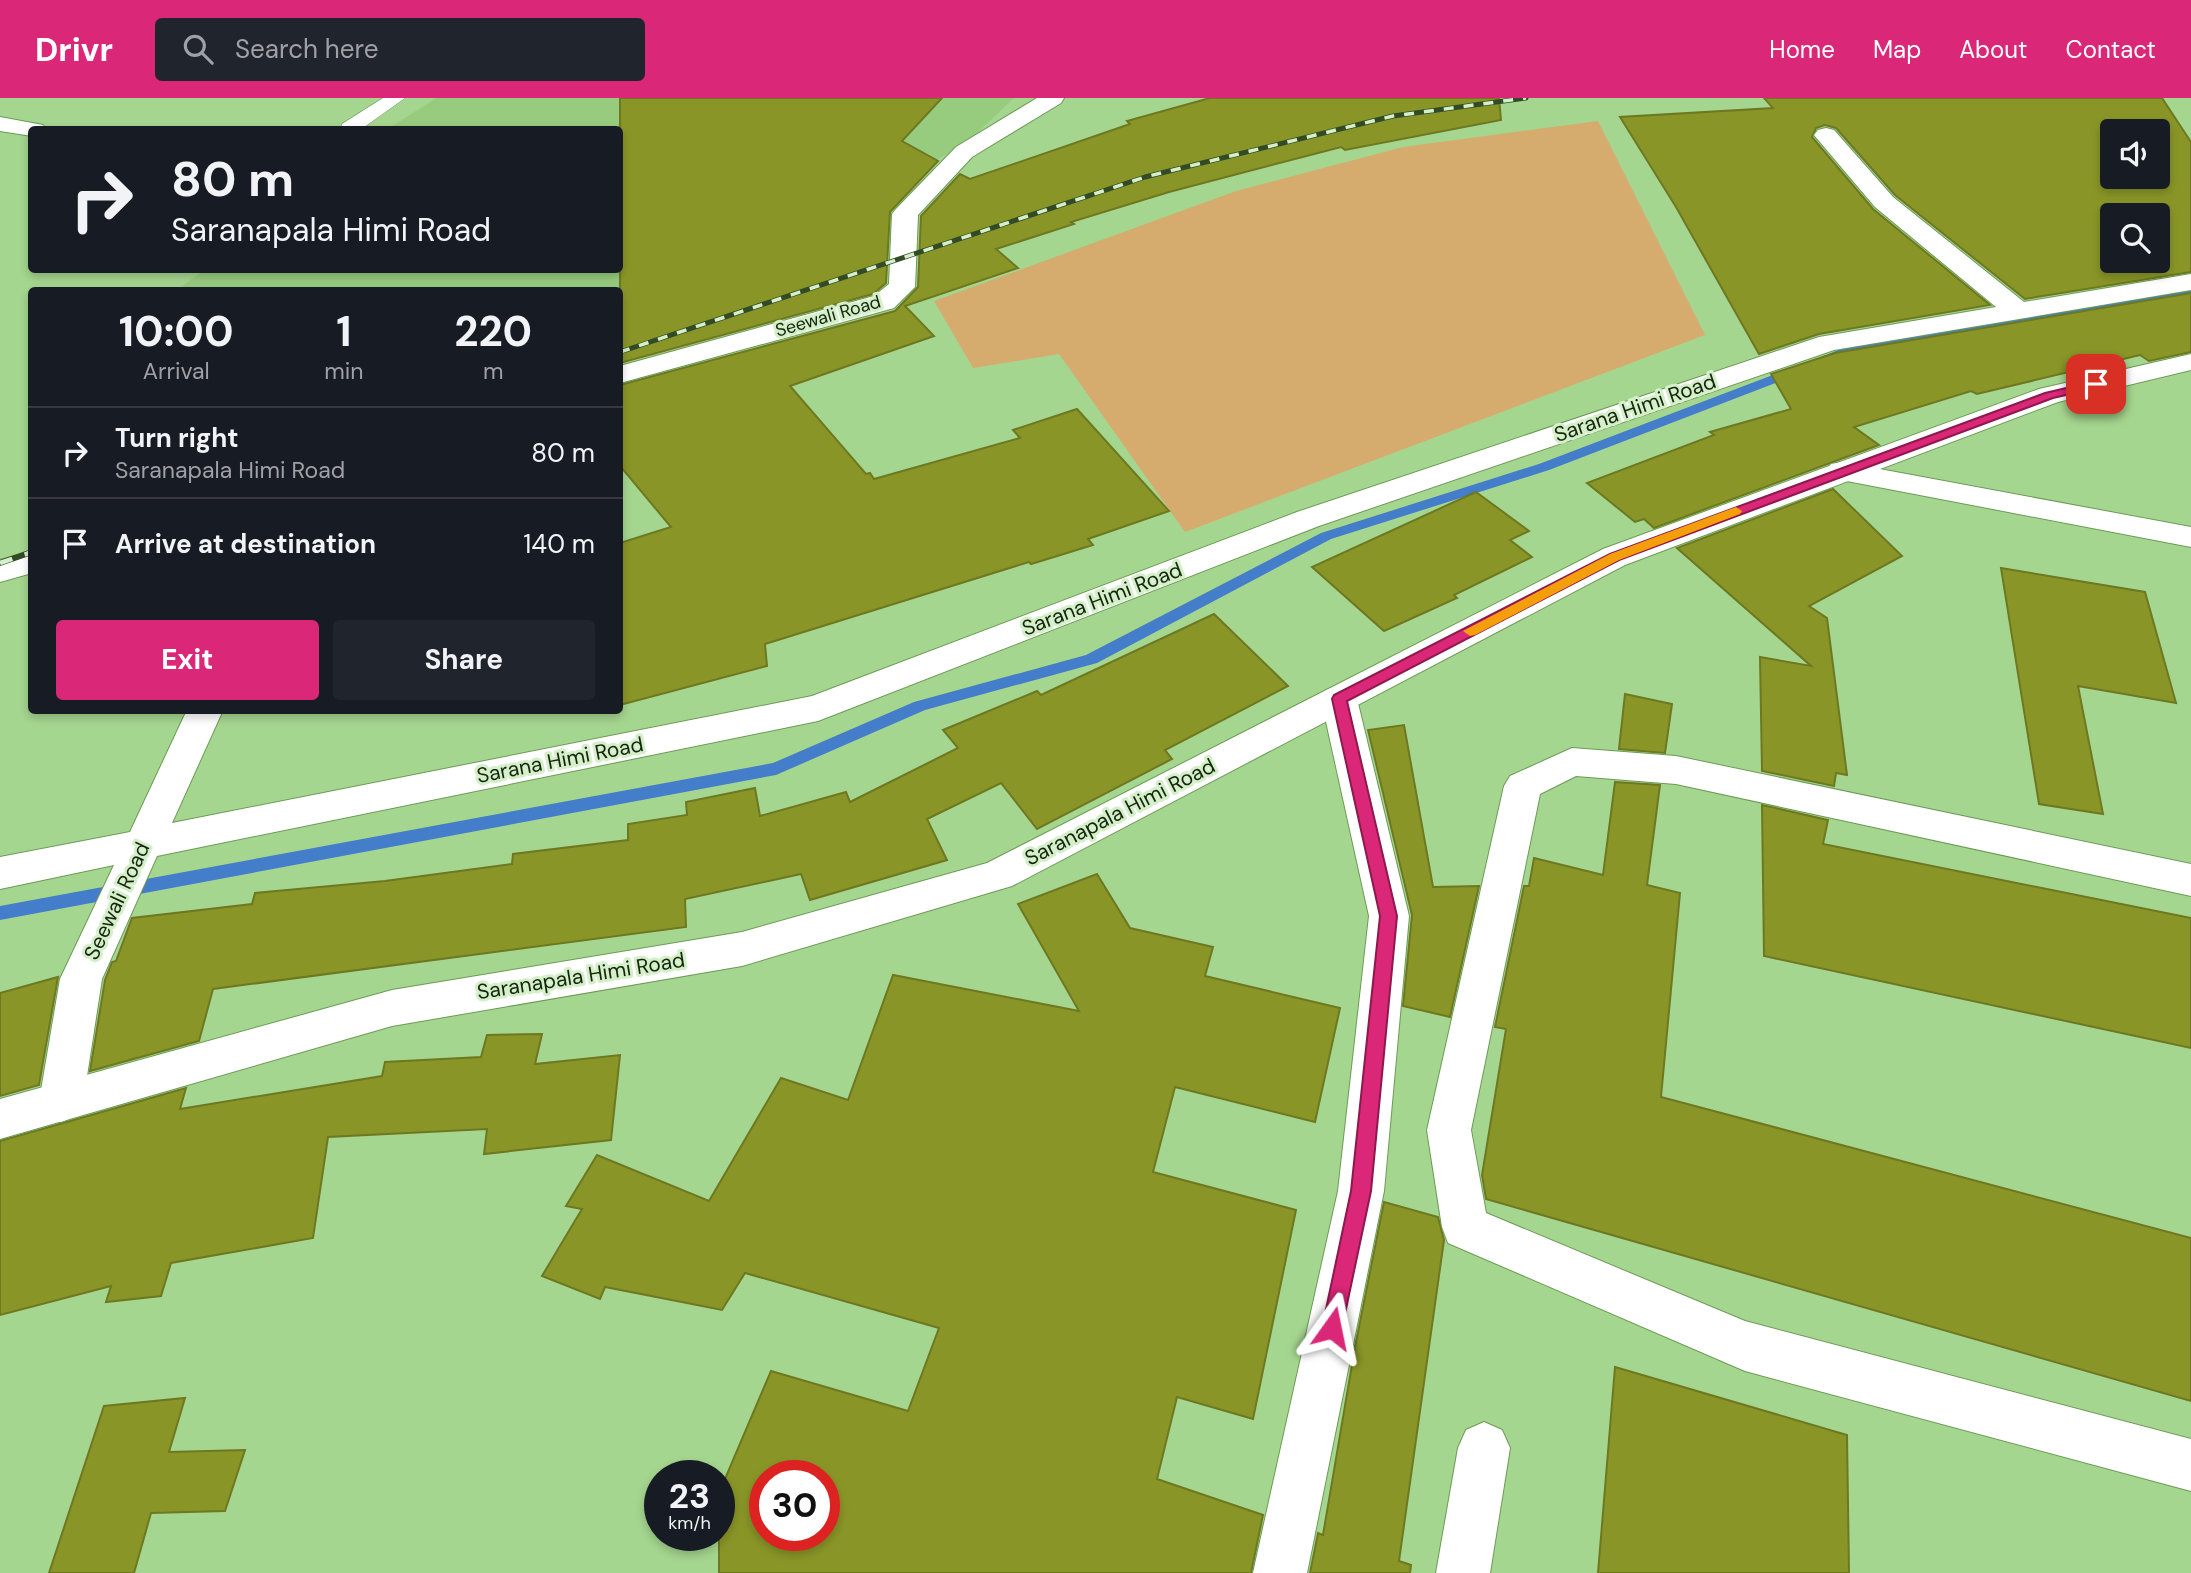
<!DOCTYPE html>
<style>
:root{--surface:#171b24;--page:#20242c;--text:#f1f3f6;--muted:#9ea1a6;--line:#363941;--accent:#db2777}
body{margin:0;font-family:"DM Sans",sans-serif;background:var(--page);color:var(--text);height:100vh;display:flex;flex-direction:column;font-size:26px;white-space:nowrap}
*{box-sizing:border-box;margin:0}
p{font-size:23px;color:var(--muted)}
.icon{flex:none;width:38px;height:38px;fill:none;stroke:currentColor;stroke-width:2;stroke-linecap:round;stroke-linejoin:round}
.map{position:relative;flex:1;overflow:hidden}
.sheet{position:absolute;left:28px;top:189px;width:595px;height:427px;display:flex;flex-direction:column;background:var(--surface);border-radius:7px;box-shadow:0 4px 10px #0003}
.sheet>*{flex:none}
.hud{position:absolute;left:28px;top:28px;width:595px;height:147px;border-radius:7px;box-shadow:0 4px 10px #0003;background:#171b24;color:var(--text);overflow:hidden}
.tools{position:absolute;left:2100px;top:21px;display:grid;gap:14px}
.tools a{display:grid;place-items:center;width:70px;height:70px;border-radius:7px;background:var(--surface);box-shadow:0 4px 10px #0003;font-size:35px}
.speed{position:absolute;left:644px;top:1362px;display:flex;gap:14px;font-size:35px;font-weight:700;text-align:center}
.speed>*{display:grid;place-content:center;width:91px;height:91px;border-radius:50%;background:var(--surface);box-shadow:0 4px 10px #0003;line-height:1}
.speed small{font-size:18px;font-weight:400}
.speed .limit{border:10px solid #d22;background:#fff;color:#111}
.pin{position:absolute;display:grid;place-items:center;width:60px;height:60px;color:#fff;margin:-30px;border-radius:14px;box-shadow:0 4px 10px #0006}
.me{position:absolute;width:77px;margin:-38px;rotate:12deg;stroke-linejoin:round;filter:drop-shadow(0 0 5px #0008)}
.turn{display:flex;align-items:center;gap:24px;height:147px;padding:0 28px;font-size:32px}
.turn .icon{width:91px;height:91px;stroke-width:2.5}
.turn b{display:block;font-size:49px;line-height:60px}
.eta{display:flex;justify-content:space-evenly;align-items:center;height:119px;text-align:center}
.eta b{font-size:42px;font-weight:700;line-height:49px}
.cta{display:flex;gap:14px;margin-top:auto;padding:14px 28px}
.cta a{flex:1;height:80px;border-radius:7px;background:var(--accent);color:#fff;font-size:28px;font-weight:700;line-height:80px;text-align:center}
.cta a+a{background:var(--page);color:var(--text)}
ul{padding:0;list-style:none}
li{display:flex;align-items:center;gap:21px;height:91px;padding:0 28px;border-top:2px solid var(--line)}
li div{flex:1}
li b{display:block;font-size:26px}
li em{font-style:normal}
header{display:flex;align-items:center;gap:42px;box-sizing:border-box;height:98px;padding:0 35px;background:var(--accent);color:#fff}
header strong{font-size:33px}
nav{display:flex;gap:38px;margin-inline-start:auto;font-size:24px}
.search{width:490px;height:63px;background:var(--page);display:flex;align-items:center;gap:18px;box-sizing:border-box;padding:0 24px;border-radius:7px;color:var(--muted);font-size:26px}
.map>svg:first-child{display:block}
.built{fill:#97cc7e}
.green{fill:#d6ac6e}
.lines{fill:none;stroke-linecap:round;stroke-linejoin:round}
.stream{fill:#447dc9;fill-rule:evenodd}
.building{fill:#899627;stroke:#6d7821;stroke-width:2;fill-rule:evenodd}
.service-casing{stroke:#6c9b56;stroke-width:1}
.minor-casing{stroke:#6c9b56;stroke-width:2}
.tertiary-casing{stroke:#6c9b56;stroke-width:2}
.service{fill:#fff;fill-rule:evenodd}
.minor{fill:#fff;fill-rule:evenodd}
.tertiary{fill:#fff;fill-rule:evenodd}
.rail-far1-casing{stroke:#324b26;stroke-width:5}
.rail-casing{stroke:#324b26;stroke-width:6}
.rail-far1{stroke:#d6efcb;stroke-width:3.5;stroke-dasharray:10;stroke-linecap:butt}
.rail{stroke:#d6efcb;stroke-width:4.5;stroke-dasharray:13;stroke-linecap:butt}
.route{fill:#db2777;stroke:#8e194d;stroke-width:2}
.slow{fill:#f59e0b}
.labels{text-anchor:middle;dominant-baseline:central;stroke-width:6;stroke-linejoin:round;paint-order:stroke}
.far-street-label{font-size:18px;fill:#14270b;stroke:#d6efcb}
.street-label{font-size:21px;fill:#14270b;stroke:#d6efcb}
</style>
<header>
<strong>Drivr</strong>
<div class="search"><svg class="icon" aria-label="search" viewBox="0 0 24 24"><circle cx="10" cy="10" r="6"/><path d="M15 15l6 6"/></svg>Search here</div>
<nav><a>Home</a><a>Map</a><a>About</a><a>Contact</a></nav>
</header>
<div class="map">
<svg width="2191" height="1475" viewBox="0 0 2191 1475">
<rect width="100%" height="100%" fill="#a5d68f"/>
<!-- built -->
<polygon class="built" points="436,0 1014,0 973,39 839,125 620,210 620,192 177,192 204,172 620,172 620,32 388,31"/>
<!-- green -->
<polygon class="green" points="1598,23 1705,237 1185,434 1059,256 973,270 934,203 1236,93 1403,49"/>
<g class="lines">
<!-- stream -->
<g class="stream">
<polygon points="2191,190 2191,198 1848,256 1823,265 1817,261 1845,249"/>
<polygon points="1794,269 1800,273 1799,276 1549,372 1331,441 1097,565 925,612 776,677 0,822 0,808 773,665 914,604 1086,557 1321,435 1539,366"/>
</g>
</g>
<!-- building -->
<g class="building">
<polygon points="620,0 942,0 902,43 938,63 890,114 886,185 873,196 620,265"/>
<polygon points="1210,0 1499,0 1501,22 1345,52 1341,49 1169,94 1071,124 1074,126 996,151 1018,170 905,208 934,238 790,288 866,376 870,375 874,381 1020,340 1013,332 1077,311 1169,413 1088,441 1093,447 1031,466 1029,464 765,546 767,568 620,607 620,445 671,429 620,368 620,287 895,213 918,189 921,118 960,76 970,81 1130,26 1127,23"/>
<path d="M1764 0H2162L2191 44V174L2025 201 1895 97 1836 30 1825 27 1816 30 1812 39 1873 111 1990 207 1819 236 1759 256 1676 109 1620 19 1773 10ZM2112 33H2158V79H2112ZM2112 117H2158V163H2112Z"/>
<polygon points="2191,195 2191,254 2149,263 2140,257 1977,296 1971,293 1854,329 1879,347 1654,430 1644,421 1635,424 1587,385 1714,337 1710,334 1791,311 1771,276 1835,255"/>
<polygon points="1833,391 1902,458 1809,508 1827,520 1847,677 1836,675 1834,688 1762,673 1760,559 1811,568 1677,450"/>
<polygon points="1476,394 1529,433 1510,442 1532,459 1454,497 1457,500 1384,533 1312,469"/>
<polygon points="2001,470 2145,494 2176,605 2078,588 2103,716 2039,706"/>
<polygon points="1214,516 1288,588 1165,652 1172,661 1037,731 1001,685 927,721 947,762 810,802 801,776 685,801 686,829 213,891 199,943 90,973 105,882 112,864 116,863 132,820 252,806 255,795 385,783 512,766 513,756 628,742 628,726 687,717 686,704 755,690 760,718 846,694 850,704 958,650 943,632 1037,593 1041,597"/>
<polygon points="1625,596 1672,606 1665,655 1619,651"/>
<polygon points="1404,627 1433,789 1479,788 1450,919 1403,908 1412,817 1368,632"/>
<polygon points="1615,684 1660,687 1647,787 1680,795 1661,999 2191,1140 2191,1303 1486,1101 1482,1077 1506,931 1495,929 1524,788 1529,788 1534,760 1603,777"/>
<polygon points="1762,707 1828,722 1823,746 2191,820 2191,950 1764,858"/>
<path d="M1097 776 1130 830 1213 849 1205 878 1340 910 1315 1024 1175 989 1153 1074 1296 1112 1253 1321 1177 1299 1157 1381 1263 1417 1251 1475H719V1395L771 1273 908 1313 939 1230 745 1175 722 1212 605 1189 600 1201 542 1178 582 1111 566 1108 597 1057 709 1103 781 980 848 1002 893 877 1079 913 1018 806ZM765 1377H824V1437H765Z"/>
<polygon points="58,879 39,987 0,998 0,895"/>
<polygon points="542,936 535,966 620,957 611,1042 484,1056 487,1031 328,1039 313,1140 171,1165 161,1198 106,1204 111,1188 0,1217 0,1043 186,990 180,1011 382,978 385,964 481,959 487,937"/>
<polygon points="1384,1104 1438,1119 1444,1142 1399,1463 1411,1467 1410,1475 1310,1475 1318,1435 1323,1437 1355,1249"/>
<polygon points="1615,1269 1847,1337 1849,1475 1598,1475"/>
<polygon points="185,1300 169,1354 245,1352 225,1413 151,1415 134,1475 49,1475 104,1308"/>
</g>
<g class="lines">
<!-- service casing -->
<g class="service-casing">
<polygon id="service" points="383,0 405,0 360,32 341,32 342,26"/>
</g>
<!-- minor casing -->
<g class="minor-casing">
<g id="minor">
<polygon points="1037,0 1064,0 1061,5 972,59 918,117 915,189 894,210 620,285 620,268 874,198 889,186 892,116 896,111 956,49"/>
<polygon points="0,19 43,27 46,32 32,32 32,38 0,33"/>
<polygon points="1826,30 1834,32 1893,99 2024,204 2191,176 2191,192 1834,252 1319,428 818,623 157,758 102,881 83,1004 77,1018 61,1024 45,1018 39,1004 60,881 114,767 0,791 0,759 130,734 187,612 223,612 172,725 812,598 1297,414 1819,239 1996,209 1875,109 1814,37 1818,32"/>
<polygon points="1842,364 2191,429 2191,449 1831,380 1827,373 1831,366"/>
<polygon points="32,453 32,475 0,484 0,462"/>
<polygon points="1339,588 1352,592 1357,601 1409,818 1384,1093 1307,1475 1253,1475 1338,1093 1369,818 1321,601 1326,592"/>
<polygon points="1572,650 1676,658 2191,766 2191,798 1676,686 1576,678 1540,696 1471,1032 1486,1115 1745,1223 2191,1341 2191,1393 1745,1273 1448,1145 1442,1129 1427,1032 1504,688 1510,678"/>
<polygon points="1484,1324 1502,1332 1510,1350 1490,1475 1436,1475 1458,1350 1466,1332"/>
</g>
</g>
<!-- tertiary casing -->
<g class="tertiary-casing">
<polygon id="tertiary" points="2191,256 2191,272 2058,304 1625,467 1012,788 742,868 392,928 0,1041 0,1001 392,892 742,834 987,765 1603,451 2039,291"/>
</g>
<!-- service -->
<use href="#service" class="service"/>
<!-- minor -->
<use href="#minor" class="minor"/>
<!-- tertiary -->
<use href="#tertiary" class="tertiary"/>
<!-- rail-far1 casing -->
<g class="rail-far1-casing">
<polyline id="rail-far1" points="620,254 1145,79 1393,18 1526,0"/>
</g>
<!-- rail casing -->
<g class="rail-casing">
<polyline id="rail" points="0,465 32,454"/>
</g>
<!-- rail-far1 -->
<use href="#rail-far1" class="rail-far1"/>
<!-- rail -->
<use href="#rail" class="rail"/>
</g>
<!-- route -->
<polygon class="route" points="2096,283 2102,286 2101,289 2053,300 1619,462 1347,603 1397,818 1371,1093 1342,1230 1339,1237 1332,1240 1325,1237 1322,1230 1351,1093 1380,818 1332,601 1334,597 1610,456 2045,295"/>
<!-- slow -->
<polygon class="slow" points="1736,409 1742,413 1740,416 1619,462 1475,537 1470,538 1463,533 1610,456"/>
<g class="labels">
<!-- far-street labels -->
<g class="far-street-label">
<text transform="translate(828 218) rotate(-16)">Seewali Road</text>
</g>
<!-- street labels -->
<g class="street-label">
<text transform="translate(1635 310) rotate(-19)">Sarana Himi Road</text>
<text transform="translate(1102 501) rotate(-21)">Sarana Himi Road</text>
<text transform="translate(560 662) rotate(-11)">Sarana Himi Road</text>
<text transform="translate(1120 714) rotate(-27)">Saranapala Himi Road</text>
<text transform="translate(117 803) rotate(-65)">Seewali Road</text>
<text transform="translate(581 878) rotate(-9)">Saranapala Himi Road</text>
</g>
</g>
</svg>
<div class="tools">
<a><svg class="icon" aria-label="sound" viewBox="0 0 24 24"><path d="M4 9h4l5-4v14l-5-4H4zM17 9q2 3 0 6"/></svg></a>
<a><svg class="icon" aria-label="search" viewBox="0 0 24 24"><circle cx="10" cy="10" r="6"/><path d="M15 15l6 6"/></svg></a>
</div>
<div class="speed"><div>23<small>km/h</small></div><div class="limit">30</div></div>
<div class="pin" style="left:2096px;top:286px;background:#d93025"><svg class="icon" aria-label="arrive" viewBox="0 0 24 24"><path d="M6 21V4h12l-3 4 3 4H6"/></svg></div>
<svg class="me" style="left:1332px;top:1230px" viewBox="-20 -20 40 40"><path d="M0-17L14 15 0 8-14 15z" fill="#db2777" stroke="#fff" stroke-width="4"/></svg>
<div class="hud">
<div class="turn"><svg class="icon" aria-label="right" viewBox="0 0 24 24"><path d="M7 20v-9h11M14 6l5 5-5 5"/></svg><div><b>80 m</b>Saranapala Himi Road</div></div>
</div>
<section class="sheet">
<div class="eta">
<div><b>10:00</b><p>Arrival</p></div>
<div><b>1</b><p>min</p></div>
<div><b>220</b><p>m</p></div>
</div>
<ul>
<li><svg class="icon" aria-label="right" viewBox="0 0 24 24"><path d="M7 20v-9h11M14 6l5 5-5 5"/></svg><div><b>Turn right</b><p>Saranapala Himi Road</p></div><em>80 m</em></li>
<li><svg class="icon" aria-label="arrive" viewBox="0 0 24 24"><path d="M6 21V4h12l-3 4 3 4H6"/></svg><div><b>Arrive at destination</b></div><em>140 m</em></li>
</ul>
<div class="cta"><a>Exit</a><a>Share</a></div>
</section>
</div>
